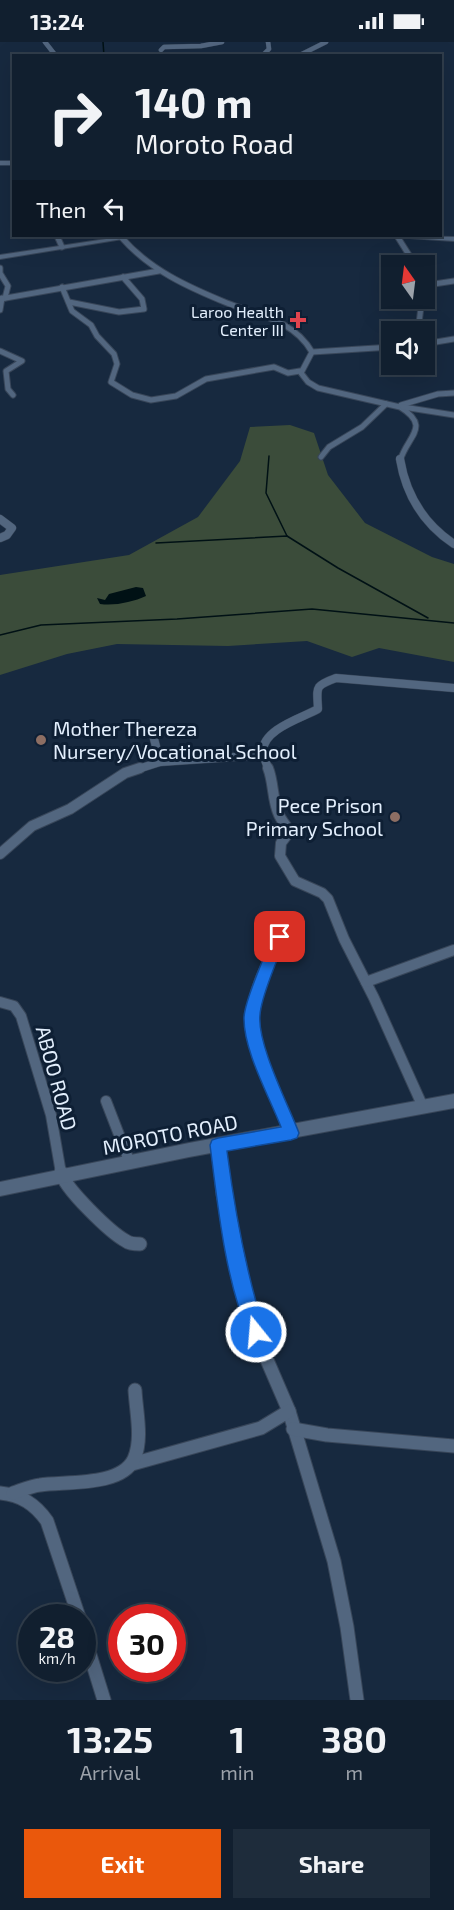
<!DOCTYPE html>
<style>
:root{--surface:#111f2f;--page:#1e2c3b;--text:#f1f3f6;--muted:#9ca2aa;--line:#303d4b;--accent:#ea580c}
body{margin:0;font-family:"Exo 2",sans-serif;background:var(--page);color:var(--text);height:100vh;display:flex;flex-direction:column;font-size:22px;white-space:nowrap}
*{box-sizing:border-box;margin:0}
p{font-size:20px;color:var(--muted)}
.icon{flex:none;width:33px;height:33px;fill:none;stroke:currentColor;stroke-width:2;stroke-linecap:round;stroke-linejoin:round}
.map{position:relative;height:1658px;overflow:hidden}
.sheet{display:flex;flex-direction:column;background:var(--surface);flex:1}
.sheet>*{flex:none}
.top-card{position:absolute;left:12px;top:12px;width:430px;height:183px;border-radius:0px;box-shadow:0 6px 24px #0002,0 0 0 2px var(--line);background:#111f2f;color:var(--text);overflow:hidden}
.needle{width:39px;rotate:346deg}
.buttons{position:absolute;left:381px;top:213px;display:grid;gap:12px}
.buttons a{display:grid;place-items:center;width:54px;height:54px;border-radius:0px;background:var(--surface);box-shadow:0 6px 24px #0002,0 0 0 2px var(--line);font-size:30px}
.speed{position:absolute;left:18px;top:1562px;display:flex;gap:12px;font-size:30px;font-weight:700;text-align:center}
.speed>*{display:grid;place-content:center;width:78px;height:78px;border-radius:50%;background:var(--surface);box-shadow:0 6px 24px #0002,0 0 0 2px var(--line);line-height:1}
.speed small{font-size:15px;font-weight:400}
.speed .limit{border:9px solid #d22;background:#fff;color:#111}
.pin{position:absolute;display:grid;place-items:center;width:51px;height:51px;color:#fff;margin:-26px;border-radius:12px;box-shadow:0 3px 9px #0006}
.me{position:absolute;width:66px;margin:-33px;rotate:343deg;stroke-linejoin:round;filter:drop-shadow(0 0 4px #0008)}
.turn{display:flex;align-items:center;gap:21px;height:126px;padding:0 24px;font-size:27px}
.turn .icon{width:78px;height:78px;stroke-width:2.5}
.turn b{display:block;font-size:42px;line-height:51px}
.then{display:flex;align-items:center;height:57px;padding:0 24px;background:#0003;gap:12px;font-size:22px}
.eta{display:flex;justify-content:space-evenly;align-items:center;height:102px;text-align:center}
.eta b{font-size:36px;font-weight:700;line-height:42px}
.action{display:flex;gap:12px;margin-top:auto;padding:12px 24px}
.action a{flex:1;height:69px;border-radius:0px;background:var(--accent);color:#fff;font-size:24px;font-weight:700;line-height:69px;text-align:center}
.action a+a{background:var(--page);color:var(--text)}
.status{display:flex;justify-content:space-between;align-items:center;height:42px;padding:0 30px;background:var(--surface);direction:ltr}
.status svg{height:16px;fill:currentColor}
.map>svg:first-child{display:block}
.green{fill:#3b4c3a}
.water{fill:#001115}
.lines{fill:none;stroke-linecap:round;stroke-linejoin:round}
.stream{stroke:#001115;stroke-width:1.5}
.street-far4-casing{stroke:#384659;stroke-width:5}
.street-far3-casing{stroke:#384659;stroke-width:7}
.street-far2-casing{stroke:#384659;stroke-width:9}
.street-far1-casing{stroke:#384659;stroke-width:12}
.street-casing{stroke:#384659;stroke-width:15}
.secondary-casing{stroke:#384659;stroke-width:2}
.street-far4{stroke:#52667f;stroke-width:4.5}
.street-far3{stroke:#52667f;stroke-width:5}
.street-far2{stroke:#52667f;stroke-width:8}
.street-far1{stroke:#52667f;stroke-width:10}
.street{stroke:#52667f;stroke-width:13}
.secondary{fill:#52667f;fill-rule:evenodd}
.route{fill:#1a73e8;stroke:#114b97;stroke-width:1.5}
.health-dot{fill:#e0444e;stroke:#0e1f34;stroke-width:2}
.education-dot{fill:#8d6e63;stroke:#0e1f34;stroke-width:2}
.labels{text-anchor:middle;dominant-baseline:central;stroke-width:6;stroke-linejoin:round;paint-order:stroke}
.far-poi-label{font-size:16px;fill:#e3effd;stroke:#0e1f34;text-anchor:end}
.poi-label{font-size:20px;fill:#e3effd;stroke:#0e1f34;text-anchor:start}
.street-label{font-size:20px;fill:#e3effd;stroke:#0e1f34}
</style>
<div class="status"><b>13:24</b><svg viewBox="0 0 49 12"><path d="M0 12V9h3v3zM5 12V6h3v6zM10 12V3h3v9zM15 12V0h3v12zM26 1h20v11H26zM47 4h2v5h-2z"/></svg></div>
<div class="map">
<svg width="454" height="1658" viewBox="0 0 454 1658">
<rect width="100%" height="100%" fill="#17293f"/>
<!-- green -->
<polygon class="green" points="290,383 314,391 328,433 365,481 432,515 454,522 454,620 379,606 352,615 307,599 228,604 117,602 67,612 0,633 0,533 129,513 198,475 240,419 250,385"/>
<!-- water -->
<path class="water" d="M136 545 143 546 146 554C133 560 115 564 100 562L97 556 105 558 109 552Z"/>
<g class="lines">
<!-- stream -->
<g class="stream">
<polyline points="103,0 104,14"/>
<polyline points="269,414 266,451 287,494"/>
<polyline points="156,501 287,494 338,526 428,576"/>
<polyline points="0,593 41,583 177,577 312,567 454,581"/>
</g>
<!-- street-far4 casing -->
<g class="street-far4-casing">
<g id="street-far4">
<polyline points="45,0 56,14"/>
<polyline points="161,8 164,5 201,4 222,0"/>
<polyline points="262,14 269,7 268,0"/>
<polyline points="298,14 326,0"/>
<polyline points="0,121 14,121"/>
</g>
</g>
<!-- street-far3 casing -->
<g class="street-far3-casing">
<g id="street-far3">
<polyline points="57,194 62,205"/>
<polyline points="397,194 416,224"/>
<path d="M122 196C150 228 188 245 227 261 258 273 294 278 312 310L301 331 308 340 318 346 400 365C432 385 407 394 400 419"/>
<polyline points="0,226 0,231 8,244 5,256"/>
<polyline points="424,240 434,242 454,239"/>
<polyline points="62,245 72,269 91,283 97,294 114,312 117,322 111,340 132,353 151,358 176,354 206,337 274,325 288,331 300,329"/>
<polyline points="0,257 159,229"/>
<polyline points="69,260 119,270 144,267 142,257 123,235"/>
<polyline points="0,268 2,256"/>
<polyline points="418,290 422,256"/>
<polyline points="424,302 454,297"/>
<polyline points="0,309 22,319 6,329 8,347 13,353"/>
<polyline points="312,310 392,305"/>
<polyline points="401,363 438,352 454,351"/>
<polyline points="403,365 454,373"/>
<polyline points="321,415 329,405 362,385 386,362"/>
</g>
</g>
<!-- street-far2 casing -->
<g class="street-far2-casing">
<g id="street-far2">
<path d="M400 417C406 453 424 482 454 502"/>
<polyline points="0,477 12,486 7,493 0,496"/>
<polyline points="153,693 160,720"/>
<polyline points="135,728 160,720 263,713"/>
<path d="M269 728C267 722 263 716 263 709 263 687 302 676 318 667 317 645 314 644 336 636L454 646"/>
</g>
</g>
<!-- street-far1 casing -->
<g class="street-far1-casing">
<g id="street-far1">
<path d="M268 726C274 741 272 758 279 773 282 779 286 784 290 789L281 801 280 814 295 839 322 851 328 857 344 897 374 956 423 1065"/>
<polyline points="0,812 32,784 70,767 125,731 140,726"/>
<path d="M280 895C269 918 253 947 252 973 251 1014 276 1054 291 1091"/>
<polyline points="366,940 454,908"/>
<polyline points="0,960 14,964 21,974 51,1073 61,1131"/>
<polyline points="106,1059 130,1121"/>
<polyline points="218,1103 221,1131"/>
</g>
</g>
<!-- street casing -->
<g class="street-casing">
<g id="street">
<path d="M61 1130C64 1146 111 1191 126 1199 130 1202 135 1202 140 1202"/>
<polyline points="221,1130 223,1152 244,1250 267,1318 289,1369 334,1519 347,1585 357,1658"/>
<polyline points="293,1387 327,1393 454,1404"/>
<polyline points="132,1422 261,1386 289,1369"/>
<path d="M0 1451C21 1453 35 1462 47 1479L79 1575"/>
<path d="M13 1451C22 1448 31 1444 40 1443 65 1439 121 1445 134 1417 143 1397 136 1369 135 1348"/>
<polyline points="82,1587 104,1658"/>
</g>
</g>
<!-- secondary casing -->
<g class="secondary-casing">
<g id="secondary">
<polygon points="126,194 141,194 0,217 0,213"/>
<polygon points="405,194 454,195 454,199 409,196"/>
<polygon points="454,1052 454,1066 189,1115 0,1154 0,1140 189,1101"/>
</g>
</g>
<!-- street-far4 -->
<use href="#street-far4" class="street-far4"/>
<!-- street-far3 -->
<use href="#street-far3" class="street-far3"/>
<!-- street-far2 -->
<use href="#street-far2" class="street-far2"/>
<!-- street-far1 -->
<use href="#street-far1" class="street-far1"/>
<!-- street -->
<use href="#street" class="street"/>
<!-- secondary -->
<use href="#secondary" class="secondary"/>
</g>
<!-- route -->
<path class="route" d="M280 890 287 895C279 912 261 956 260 973 257 1002 288 1062 299 1091L297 1096 291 1098 227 1109C235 1170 246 1231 265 1290L262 1296 256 1299 250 1296C225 1238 218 1166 210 1103L212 1098 218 1096 281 1085C269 1054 243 1008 244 975 245 958 267 907 275 891Z"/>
<!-- markers -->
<path class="health-dot" d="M295 269h6v6h6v6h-6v6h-6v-6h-6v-6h6z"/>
<g class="education-dot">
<circle cx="41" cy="698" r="6"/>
<circle cx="395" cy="775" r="6"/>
</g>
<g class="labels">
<!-- far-poi labels -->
<g class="far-poi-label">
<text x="284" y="269">Laroo Health<tspan x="284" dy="18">Center III</tspan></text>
</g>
<!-- poi labels -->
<g class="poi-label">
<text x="53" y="686">Mother Thereza<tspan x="53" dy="23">Nursery/Vocational School</tspan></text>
<text x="383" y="763" text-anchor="end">Pece Prison<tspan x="383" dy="23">Primary School</tspan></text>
</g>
<!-- street labels -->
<g class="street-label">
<text transform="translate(57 1036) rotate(75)">ABOO ROAD</text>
<text transform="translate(170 1092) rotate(-11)">MOROTO ROAD</text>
</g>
</g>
</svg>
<div class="buttons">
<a><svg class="needle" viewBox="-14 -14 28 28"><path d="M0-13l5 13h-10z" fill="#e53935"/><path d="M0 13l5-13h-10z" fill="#9ca2aa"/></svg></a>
<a><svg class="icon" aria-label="sound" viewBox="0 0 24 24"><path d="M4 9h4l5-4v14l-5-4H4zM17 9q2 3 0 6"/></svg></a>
</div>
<div class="speed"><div>28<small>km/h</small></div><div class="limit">30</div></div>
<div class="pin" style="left:280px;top:895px;background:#d93025"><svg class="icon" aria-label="arrive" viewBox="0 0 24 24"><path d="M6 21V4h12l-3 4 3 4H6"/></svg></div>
<svg class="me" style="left:256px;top:1290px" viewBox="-20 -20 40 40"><circle r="17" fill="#1a73e8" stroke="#fff" stroke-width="3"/><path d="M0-11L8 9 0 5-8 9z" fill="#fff"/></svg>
<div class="top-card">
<div class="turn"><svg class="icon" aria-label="right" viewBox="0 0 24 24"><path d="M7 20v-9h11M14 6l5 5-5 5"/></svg><div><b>140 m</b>Moroto Road</div></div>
<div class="then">Then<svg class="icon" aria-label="left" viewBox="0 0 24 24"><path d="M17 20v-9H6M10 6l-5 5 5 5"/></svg></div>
</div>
</div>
<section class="sheet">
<div class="eta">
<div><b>13:25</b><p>Arrival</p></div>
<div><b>1</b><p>min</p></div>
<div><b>380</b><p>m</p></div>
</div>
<div class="action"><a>Exit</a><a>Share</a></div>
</section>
